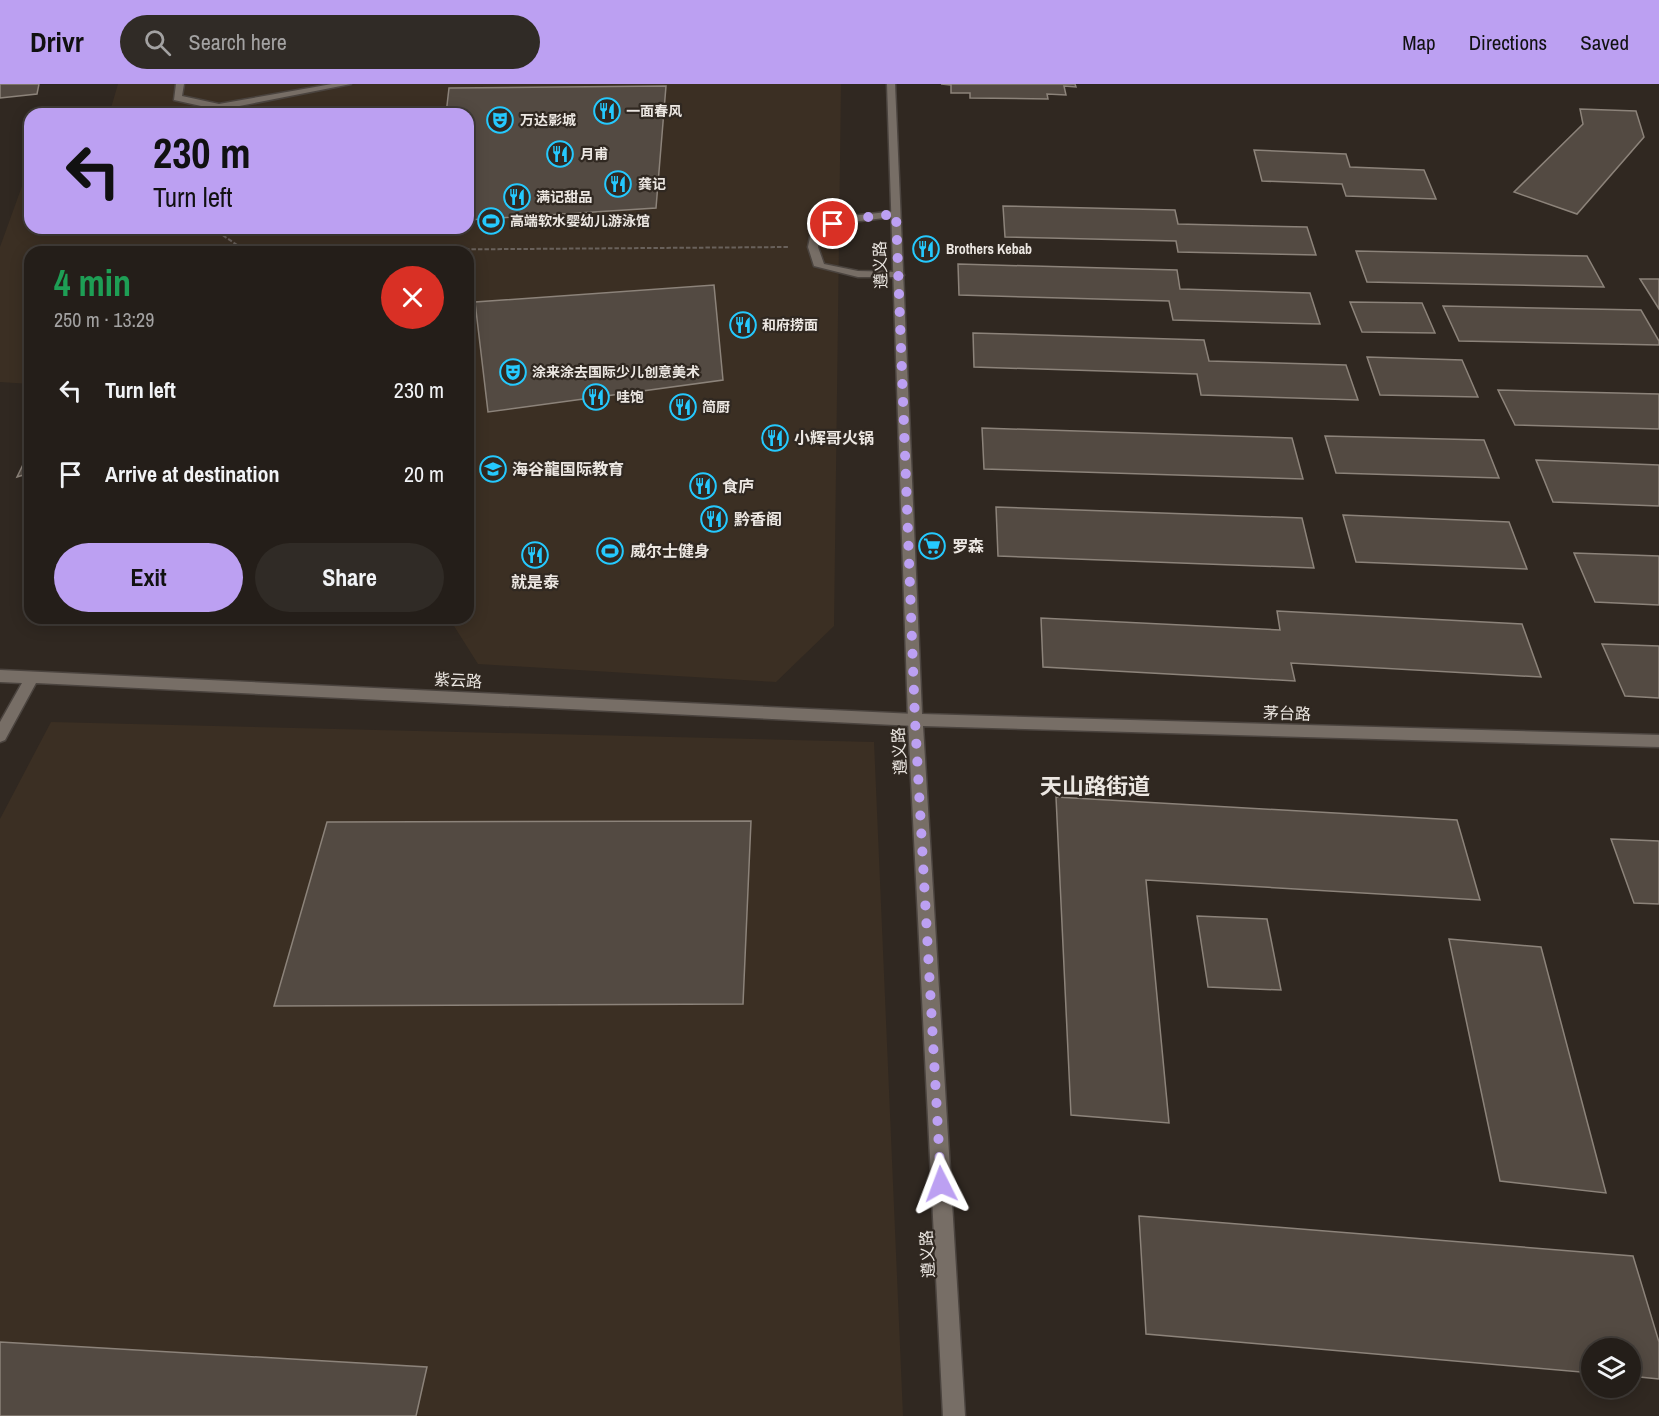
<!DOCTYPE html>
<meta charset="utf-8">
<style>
:root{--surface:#241e19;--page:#302b26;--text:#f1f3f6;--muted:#a3a2a2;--line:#413c38;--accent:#bca0f2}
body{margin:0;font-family:"Archivo Narrow","Noto Sans SC",sans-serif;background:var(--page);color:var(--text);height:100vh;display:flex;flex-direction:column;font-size:22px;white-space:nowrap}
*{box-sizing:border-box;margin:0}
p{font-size:20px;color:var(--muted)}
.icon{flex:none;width:33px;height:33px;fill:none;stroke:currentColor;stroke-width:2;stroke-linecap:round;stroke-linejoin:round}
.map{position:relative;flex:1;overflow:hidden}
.sheet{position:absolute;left:24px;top:162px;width:450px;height:378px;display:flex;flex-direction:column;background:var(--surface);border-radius:18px;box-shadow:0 3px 15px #0003,0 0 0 2px var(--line)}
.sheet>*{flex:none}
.hud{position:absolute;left:24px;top:24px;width:450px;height:126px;border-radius:18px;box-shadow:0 3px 15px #0003,0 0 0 2px var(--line);background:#bca0f2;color:#111;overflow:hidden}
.controls{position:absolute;left:1581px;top:1254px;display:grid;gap:12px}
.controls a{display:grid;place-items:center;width:60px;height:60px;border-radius:50%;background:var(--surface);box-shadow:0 3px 15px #0003,0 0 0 2px var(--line);font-size:30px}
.pin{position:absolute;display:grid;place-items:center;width:51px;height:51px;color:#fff;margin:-26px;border:3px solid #fff;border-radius:50%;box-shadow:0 2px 6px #0007}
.me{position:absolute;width:66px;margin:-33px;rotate:357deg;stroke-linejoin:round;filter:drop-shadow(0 0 4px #0008)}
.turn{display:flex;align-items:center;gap:21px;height:126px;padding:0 30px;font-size:27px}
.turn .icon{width:78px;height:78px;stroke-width:2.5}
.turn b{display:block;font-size:42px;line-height:51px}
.round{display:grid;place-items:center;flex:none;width:63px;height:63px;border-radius:32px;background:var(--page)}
.head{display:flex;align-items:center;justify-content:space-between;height:102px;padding:0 30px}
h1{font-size:36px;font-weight:800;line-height:45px;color:#1e9e55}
.action{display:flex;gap:12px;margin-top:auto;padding:12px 30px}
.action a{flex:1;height:69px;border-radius:36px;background:var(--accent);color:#111;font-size:24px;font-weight:800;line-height:69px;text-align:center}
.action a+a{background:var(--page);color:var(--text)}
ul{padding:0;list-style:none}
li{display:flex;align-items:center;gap:18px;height:84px;padding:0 30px}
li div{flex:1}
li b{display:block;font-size:22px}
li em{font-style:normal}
header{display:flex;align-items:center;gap:36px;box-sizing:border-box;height:84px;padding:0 30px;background:var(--accent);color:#111}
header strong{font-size:28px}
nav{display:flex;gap:33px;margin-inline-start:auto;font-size:21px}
.search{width:420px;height:54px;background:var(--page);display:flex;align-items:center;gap:15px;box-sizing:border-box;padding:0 21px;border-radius:33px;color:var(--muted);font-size:22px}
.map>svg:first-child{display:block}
.built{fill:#3b2f23}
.building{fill:#534a42;stroke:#8c837a;stroke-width:1.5}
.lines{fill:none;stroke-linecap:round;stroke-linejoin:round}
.service-casing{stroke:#4b443f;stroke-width:3}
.minor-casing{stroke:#4b443f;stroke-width:3}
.tertiary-casing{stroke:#4b443f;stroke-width:3}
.path{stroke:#69615b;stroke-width:2;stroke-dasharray:4.5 2;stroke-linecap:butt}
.service{fill:#776e66;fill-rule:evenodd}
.minor{fill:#776e66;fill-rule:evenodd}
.tertiary{fill:#776e66;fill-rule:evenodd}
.route{stroke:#bca0f2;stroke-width:10;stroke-dasharray:0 18}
.labels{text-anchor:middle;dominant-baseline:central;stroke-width:4.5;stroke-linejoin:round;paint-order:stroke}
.far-poi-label{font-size:14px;font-weight:bold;fill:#ece7e2;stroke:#302821;text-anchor:start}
.street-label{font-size:16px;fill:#ece7e2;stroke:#302821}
.poi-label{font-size:16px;font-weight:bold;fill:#ece7e2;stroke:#302821;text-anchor:start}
.district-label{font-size:22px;font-weight:bold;fill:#ece7e2;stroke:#302821}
</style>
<header>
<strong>Drivr</strong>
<div class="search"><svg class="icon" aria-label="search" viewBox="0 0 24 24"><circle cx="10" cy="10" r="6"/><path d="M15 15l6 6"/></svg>Search here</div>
<nav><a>Map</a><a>Directions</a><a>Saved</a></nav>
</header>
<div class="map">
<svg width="1659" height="1332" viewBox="0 0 1659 1332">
<rect width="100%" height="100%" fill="#302821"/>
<!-- built -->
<g class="built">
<polygon points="118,0 841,0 834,542 776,598 478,580 449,534 468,534 468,168 30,168 30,300 0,298 0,163 30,80 30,144 468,144 468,30 89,30 111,24"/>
<polygon points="51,638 874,658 903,1332 0,1332 0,735"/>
</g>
<!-- building -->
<g class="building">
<polygon points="0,0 39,0 37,10 0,14"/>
<polygon points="1075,0 1076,3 1064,2 1066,11 1047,10 1048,15 970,14 970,9 951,9 951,1 941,0"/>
<polygon points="666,2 656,124 468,136 468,30 446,30 449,4"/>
<polygon points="1580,25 1636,27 1644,53 1577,130 1514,108 1583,40"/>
<polygon points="1254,66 1346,70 1350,83 1424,86 1436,115 1346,112 1342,100 1262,97"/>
<polygon points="1003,122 1175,126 1178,140 1307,143 1316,171 1178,168 1176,157 1005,153"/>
<polygon points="1356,167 1587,172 1604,203 1367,198"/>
<polygon points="958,180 1177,186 1180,205 1310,209 1320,240 1173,236 1169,217 959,211"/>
<polygon points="1640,195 1659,195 1659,225"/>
<polygon points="714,201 723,296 488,328 475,218"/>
<polygon points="1350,218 1422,219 1435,249 1362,248"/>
<polygon points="1443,222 1641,226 1659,257 1659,261 1459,257"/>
<polygon points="973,249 1204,256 1209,277 1346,281 1358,316 1201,311 1197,290 974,283"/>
<polygon points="1367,273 1462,276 1478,313 1380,311"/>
<polygon points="1498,306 1659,310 1659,345 1515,341"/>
<polygon points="982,344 1292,354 1303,395 984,385"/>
<polygon points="1325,352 1484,356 1499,394 1336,389"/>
<polygon points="30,366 30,389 17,393"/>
<polygon points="1536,376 1659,381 1659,422 1553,418"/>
<polygon points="996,423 1302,434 1314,484 998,472"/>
<polygon points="1343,431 1509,438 1527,485 1356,478"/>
<polygon points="1574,469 1659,472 1659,521 1595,518"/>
<polygon points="1277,527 1522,540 1541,593 1291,579 1295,597 1043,583 1041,534 1280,546"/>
<polygon points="1602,560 1659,562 1659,614 1625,612"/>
<polygon points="1056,713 1457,736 1480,816 1146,796 1169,1039 1071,1031"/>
<polygon points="751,737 743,920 274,922 327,738"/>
<polygon points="1611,755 1659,757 1659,820 1634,819"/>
<polygon points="1197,832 1267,835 1281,906 1208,903"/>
<polygon points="1449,855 1541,863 1606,1109 1500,1097"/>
<polygon points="1139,1132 1633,1172 1659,1258 1659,1295 1630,1292 1630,1264 1592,1264 1592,1289 1146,1250"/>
<polygon points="0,1258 427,1283 416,1332 0,1332"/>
</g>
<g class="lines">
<!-- service casing -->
<g class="service-casing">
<g id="service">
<polygon points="176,0 184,0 182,12 219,20 332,0 351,0 219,26 174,16"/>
<polygon points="896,127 900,128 900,132 852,138 821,147 818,163 824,180 858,187 899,188 904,191 903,193 858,193 814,182 808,163 812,143 851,132"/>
</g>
</g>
<!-- minor casing -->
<g class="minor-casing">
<polygon id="minor" points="0,586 915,630 920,632 922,636 920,640 915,642 36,599 5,656 0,658 0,638 22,599 0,598"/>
</g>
<!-- tertiary casing -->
<g class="tertiary-casing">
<polygon id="tertiary" points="887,0 895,0 922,630 1659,651 1659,663 923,642 965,1332 943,1332 908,636"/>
</g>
<!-- path -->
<polyline class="path" points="212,144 246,167 789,163"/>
<!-- service -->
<use href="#service" class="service"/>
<!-- minor -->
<use href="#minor" class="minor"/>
<!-- tertiary -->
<use href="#tertiary" class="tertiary"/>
</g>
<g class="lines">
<!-- route -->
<polyline class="route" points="833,140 851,135 896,130 915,636 941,1100"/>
</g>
<!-- icons -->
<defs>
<g id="restaurant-ring" transform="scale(1.35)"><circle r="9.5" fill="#302821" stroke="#25c9fe" stroke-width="1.5"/><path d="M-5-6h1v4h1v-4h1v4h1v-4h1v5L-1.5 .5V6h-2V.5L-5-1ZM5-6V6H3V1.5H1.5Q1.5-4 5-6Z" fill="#25c9fe"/></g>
<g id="theatre-ring" transform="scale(1.35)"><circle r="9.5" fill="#302821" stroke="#25c9fe" stroke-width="1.5"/><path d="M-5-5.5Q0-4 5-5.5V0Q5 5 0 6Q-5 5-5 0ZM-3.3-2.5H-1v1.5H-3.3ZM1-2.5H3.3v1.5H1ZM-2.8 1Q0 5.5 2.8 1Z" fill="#25c9fe"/></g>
<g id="stadium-ring" transform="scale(1.35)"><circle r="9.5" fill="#302821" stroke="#25c9fe" stroke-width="1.5"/><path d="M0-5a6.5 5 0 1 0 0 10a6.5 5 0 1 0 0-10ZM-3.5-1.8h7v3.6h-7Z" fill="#25c9fe"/></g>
<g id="school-ring" transform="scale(1.35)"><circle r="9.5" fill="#302821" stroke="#25c9fe" stroke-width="1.5"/><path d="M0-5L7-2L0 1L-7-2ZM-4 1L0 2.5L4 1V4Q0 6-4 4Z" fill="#25c9fe"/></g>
<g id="supermarket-ring" transform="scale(1.35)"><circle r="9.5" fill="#302821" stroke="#25c9fe" stroke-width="1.5"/><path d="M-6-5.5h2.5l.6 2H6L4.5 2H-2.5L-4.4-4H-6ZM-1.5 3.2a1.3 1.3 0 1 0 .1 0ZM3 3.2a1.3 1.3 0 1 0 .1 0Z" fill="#25c9fe"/></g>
</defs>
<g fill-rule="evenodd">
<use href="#restaurant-ring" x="607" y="27"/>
<use href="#theatre-ring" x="500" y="36"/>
<use href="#restaurant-ring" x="560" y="70"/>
<use href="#restaurant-ring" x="618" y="100"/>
<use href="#restaurant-ring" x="517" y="113"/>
<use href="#stadium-ring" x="491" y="137"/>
<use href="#restaurant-ring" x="926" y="165"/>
<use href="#restaurant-ring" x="743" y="241"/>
<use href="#theatre-ring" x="513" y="288"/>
<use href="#restaurant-ring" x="596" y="313"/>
<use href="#restaurant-ring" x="683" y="323"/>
<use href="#restaurant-ring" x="775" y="354"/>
<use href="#school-ring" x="493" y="385"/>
<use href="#restaurant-ring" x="703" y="402"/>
<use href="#restaurant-ring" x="714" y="435"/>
<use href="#supermarket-ring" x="932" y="462"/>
<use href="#stadium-ring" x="610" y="467"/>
<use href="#restaurant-ring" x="535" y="471"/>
</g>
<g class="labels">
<!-- far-poi labels -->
<g class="far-poi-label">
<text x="626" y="27">一面春风</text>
<text x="520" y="36">万达影城</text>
<text x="580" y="70">月甫</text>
<text x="638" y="100">龚记</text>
<text x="536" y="113">满记甜品</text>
<text x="510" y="137">高端软水婴幼儿游泳馆</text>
<text x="946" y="165">Brothers Kebab</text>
<text x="762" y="241">和府捞面</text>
<text x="532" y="288">涂来涂去国际少儿创意美术</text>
<text x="616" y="313">哇饱</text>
<text x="702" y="323">简厨</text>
</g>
<!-- street labels -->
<g class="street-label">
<text transform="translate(880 181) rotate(-92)">遵义路</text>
<text transform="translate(458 596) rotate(3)">紫云路</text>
<text transform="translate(1287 629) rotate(2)">茅台路</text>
<text transform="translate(899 667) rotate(-93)">遵义路</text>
<text transform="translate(927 1170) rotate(-93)">遵义路</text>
</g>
<!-- poi labels -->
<g class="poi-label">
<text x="794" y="354">小辉哥火锅</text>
<text x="512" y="385">海谷龍国际教育</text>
<text x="722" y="402">食庐</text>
<text x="734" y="435">黔香阁</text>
<text x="952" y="462">罗森</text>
<text x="630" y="467">威尔士健身</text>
<text x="535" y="498" text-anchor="middle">就是泰</text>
</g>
<!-- district labels -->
<g class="district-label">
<text x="1095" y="702">天山路街道</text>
</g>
</g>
</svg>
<div class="controls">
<a><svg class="icon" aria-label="layers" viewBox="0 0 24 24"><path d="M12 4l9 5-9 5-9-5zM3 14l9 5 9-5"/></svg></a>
</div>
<div class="pin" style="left:833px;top:140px;background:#d93025"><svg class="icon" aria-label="arrive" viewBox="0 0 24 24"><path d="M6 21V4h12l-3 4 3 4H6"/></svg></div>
<svg class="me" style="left:941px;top:1100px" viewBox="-20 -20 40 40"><path d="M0-17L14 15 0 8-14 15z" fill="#bca0f2" stroke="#fff" stroke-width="4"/></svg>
<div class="hud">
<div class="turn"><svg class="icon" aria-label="left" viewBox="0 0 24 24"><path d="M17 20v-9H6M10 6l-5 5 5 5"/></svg><div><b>230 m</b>Turn left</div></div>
</div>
<section class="sheet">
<div class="head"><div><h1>4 min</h1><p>250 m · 13:29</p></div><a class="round" style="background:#d93025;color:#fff"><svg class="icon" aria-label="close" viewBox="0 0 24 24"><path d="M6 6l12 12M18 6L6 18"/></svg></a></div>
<ul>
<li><svg class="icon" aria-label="left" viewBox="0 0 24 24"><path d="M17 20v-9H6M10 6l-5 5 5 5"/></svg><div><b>Turn left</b></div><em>230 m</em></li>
<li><svg class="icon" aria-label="arrive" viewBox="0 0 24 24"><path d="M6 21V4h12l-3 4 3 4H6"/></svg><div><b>Arrive at destination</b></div><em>20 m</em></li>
</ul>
<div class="action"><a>Exit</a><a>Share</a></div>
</section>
</div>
